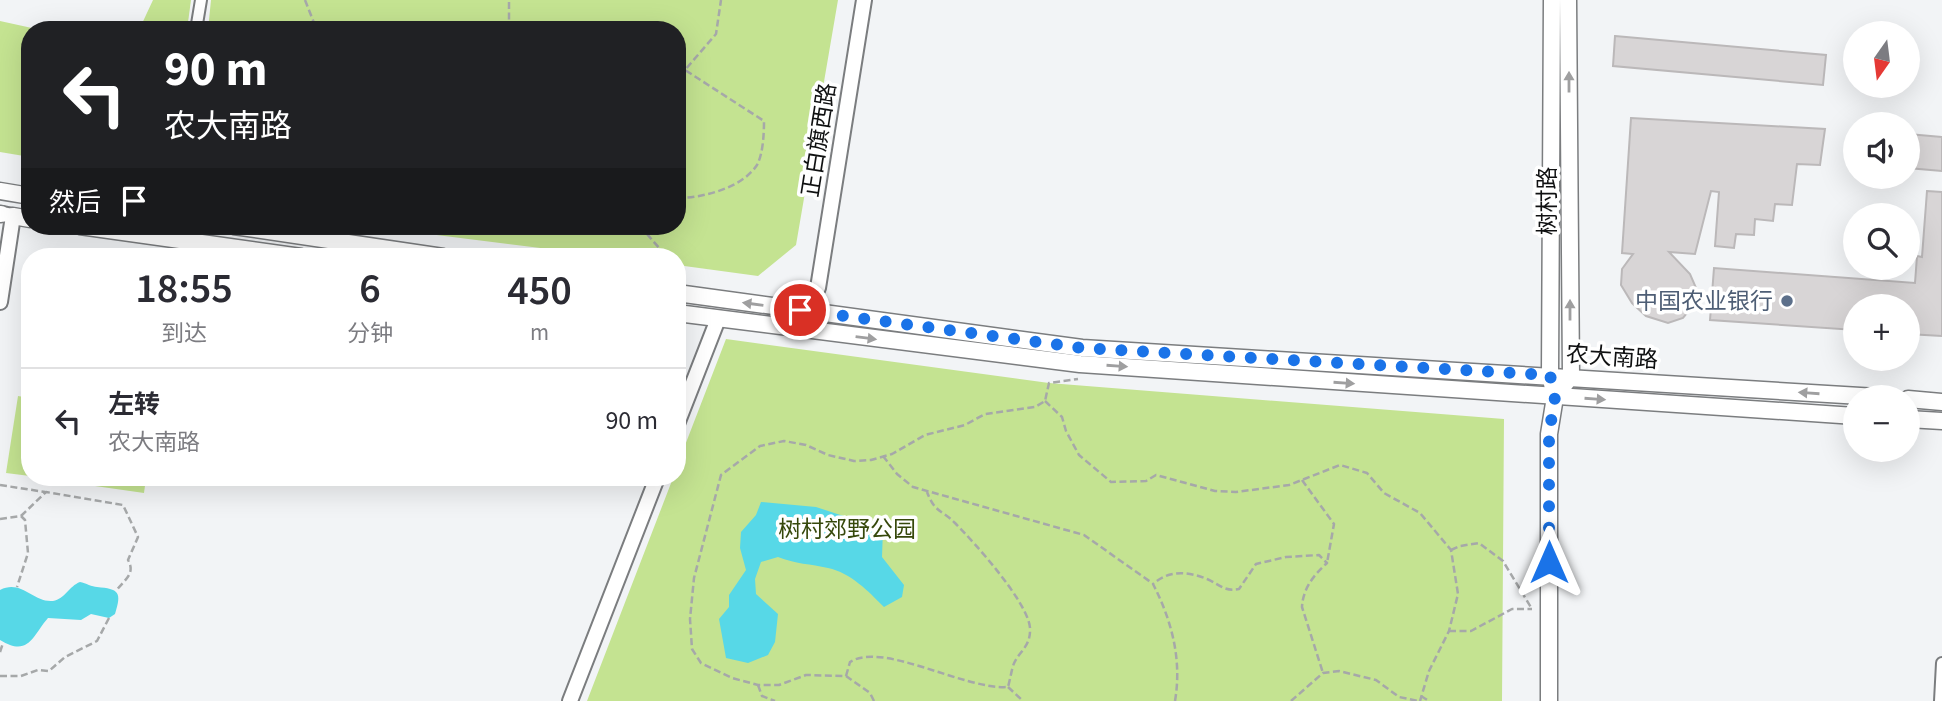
<!DOCTYPE html>
<html lang="zh">
<meta charset="utf-8">
<style>
:root{--surface:#fff;--page:#f7f7f7;--text:#2b2b33;--muted:#7c7c81;--line:#e1e1e2}
body{margin:0;font-family:"Source Sans 3","Noto Sans SC",sans-serif;background:var(--page);color:var(--text);height:100vh;display:flex;flex-direction:column;font-size:26px;white-space:nowrap}
*{box-sizing:border-box;margin:0}
p{font-size:23px;color:var(--muted)}
.icon{flex:none;width:38px;height:38px;fill:none;stroke:currentColor;stroke-width:2;stroke-linecap:round;stroke-linejoin:round}
.map{position:relative;flex:1;overflow:hidden}
.drawer{position:absolute;left:21px;top:248px;width:665px;height:238px;display:flex;flex-direction:column;background:var(--surface);border-radius:28px;box-shadow:0 7px 28px #0002}
.drawer>*{flex:none}
.hud{position:absolute;left:21px;top:21px;width:665px;height:214px;border-radius:28px;box-shadow:0 7px 28px #0002;background:#202124;color:#fff;overflow:hidden}
.needle{width:46px;rotate:194deg}
.buttons{position:absolute;left:1843px;top:21px;display:grid;gap:14px}
.buttons a{display:grid;place-items:center;width:77px;height:77px;border-radius:50%;background:var(--surface);box-shadow:0 7px 28px #0002;font-size:35px}
.pin{position:absolute;display:grid;place-items:center;width:60px;height:60px;color:#fff;margin:-30px;border:4px solid #fff;border-radius:50%;box-shadow:0 2px 7px #0007}
.me{position:absolute;width:77px;margin:-38px;rotate:0deg;stroke-linejoin:round;filter:drop-shadow(0 0 5px #0008)}
.turn{display:flex;align-items:center;gap:24px;height:147px;padding:0 28px;font-size:32px}
.turn .icon{width:91px;height:91px;stroke-width:2.5}
.turn b{display:block;font-size:49px;line-height:60px}
.then{display:flex;align-items:center;height:66px;padding:0 28px;background:#0003;gap:14px;font-size:26px}
.eta{display:flex;justify-content:space-evenly;align-items:center;height:119px;text-align:center}
.eta b{font-size:42px;font-weight:600;line-height:49px}
ul{padding:0;list-style:none}
li{display:flex;align-items:center;gap:21px;height:105px;padding:0 28px;border-top:2px solid var(--line)}
li div{flex:1}
li b{display:block;font-size:26px}
li em{font-style:normal}
.map>svg:first-child{display:block}
.green{fill:#c4e391}
.water{fill:#57d8e7}
.building{fill:#d8d5d6;stroke:#bbb8b9;stroke-width:2}
.lines{fill:none;stroke-linecap:round;stroke-linejoin:round}
.minor-casing{stroke:#7b7d7f;stroke-width:14}
.tertiary-casing{stroke:#7b7d7f;stroke-width:18}
.secondary-casing{stroke:#7b7d7f;stroke-width:19}
.path{stroke:#a6a8a9;stroke-width:2.5;stroke-dasharray:7 3.5;stroke-linecap:butt}
.minor{stroke:#fff;stroke-width:10}
.tertiary{stroke:#fff;stroke-width:14}
.secondary{stroke:#fff;stroke-width:16}
.oneway{fill:#9f9fa0}
.route{stroke:#1a73e8;stroke-width:12;stroke-dasharray:0 21.6}
.service-dot{fill:#5c6f8a;stroke:#fff;stroke-width:2.5}
.labels{text-anchor:middle;dominant-baseline:central;stroke-width:7;stroke-linejoin:round;paint-order:stroke}
.street-label{font-size:23px;fill:#0f1011;stroke:#fff}
.service-label{font-size:23px;fill:#4e5e75;stroke:#fff;text-anchor:end}
.park-label{font-size:23px;fill:#36480b;stroke:#fff}
</style>
<div class="map">
<svg width="1942" height="701" viewBox="0 0 1942 701">
<rect width="100%" height="100%" fill="#f2f4f6"/>
<!-- green -->
<g class="green">
<polygon points="153,0 191,0 187,30 139,30"/>
<polygon points="211,0 838,0 796,245 758,276 677,265 677,257 613,257 365,226 677,226 677,30 208,30"/>
<polygon points="0,21 41,30 30,30 30,157 0,152"/>
<polygon points="726,339 1049,383 1504,419 1502,701 587,701 673,478 677,478 677,466"/>
<polygon points="18,396 30,398 30,476 6,473"/>
<polygon points="39,478 146,478 144,493"/>
</g>
<!-- water -->
<g class="water">
<path d="M761 502 816 507 883 529 882 557 904 585 902 597 884 607C868 591 851 573 828 568 811 564 795 564 778 557L761 562 755 579 756 594 778 614 775 642 768 655 748 663 726 658 719 619 729 607V595L746 570 740 548 741 532 756 515Z"/>
<path d="M80 582C86 583 92 587 97 587 119 589 122 592 115 614L109 618 91 614 81 620 48 618C33 635 29 658 0 640V590C22 579 33 603 53 601 65 599 69 586 80 582Z"/>
</g>
<!-- building -->
<g class="building">
<polygon points="1615,36 1826,55 1823,85 1613,66"/>
<polygon points="1631,118 1825,129 1820,165 1797,164 1792,205 1775,204 1773,221 1755,219 1754,235 1736,234 1734,248 1715,246 1719,192 1711,191 1695,254 1669,252 1690,274 1700,297 1683,318 1668,323 1646,316 1632,303 1621,285 1622,269 1633,254 1622,253"/>
<polygon points="1908,134 1942,137 1942,171 1908,168"/>
<polygon points="1927,191 1942,192 1942,336 1908,334 1908,306 1855,306 1855,330 1710,320 1714,268 1915,283 1917,256 1922,257"/>
</g>
<g class="lines">
<!-- minor casing -->
<g class="minor-casing">
<g id="minor">
<polyline points="196,30 201,0"/>
<polyline points="1940,701 1942,663"/>
</g>
</g>
<!-- tertiary casing -->
<g class="tertiary-casing">
<g id="tertiary">
<polyline points="818,288 864,0"/>
<polyline points="0,302 13,216 3,214"/>
<polyline points="677,424 718,319"/>
<polyline points="570,701 657,478"/>
</g>
</g>
<!-- secondary casing -->
<g class="secondary-casing">
<g id="secondary">
<polyline points="0,191 30,196"/>
<polyline points="0,214 1,214"/>
<polyline points="13,216 30,219"/>
<polyline points="80,226 301,257"/>
<polyline points="234,226 443,257"/>
<polyline points="677,293 1082,348 1877,397"/>
<polyline points="677,313 1080,364 1855,416"/>
<polyline points="1565,384 1571,376 1568,0"/>
<polyline points="1908,399 1942,402"/>
<polyline points="1908,419 1942,421"/>
<polyline points="1549,701 1549,434 1555,397 1550,375 1552,0"/>
</g>
</g>
<!-- path -->
<g class="path">
<polyline points="305,0 316,28 319,30"/>
<polyline points="509,30 509,0"/>
<path d="M677 198C703 198 742 188 757 165 763 154 764 134 764 121L685 70 716 34 721 0"/>
<polyline points="640,226 667,257"/>
<polyline points="1045,401 1062,417 1066,431 1079,455 1111,482 1146,481 1156,475 1215,491 1236,492 1289,485 1340,465 1367,473 1384,493 1420,513 1451,550 1458,594 1449,631 1429,671 1420,701"/>
<polyline points="883,456 897,474 913,487 1084,535 1152,583"/>
<polyline points="1302,480 1334,524 1327,563"/>
<polyline points="0,485 45,492"/>
<path d="M21 516 46 492 123 505 138 537 128 560C136 574 124 580 116 591"/>
<polyline points="0,519 21,516 25,520 28,553 17,587"/>
<polyline points="1451,550 1460,546 1479,543 1503,561 1532,609"/>
<polyline points="1449,631 1471,631 1512,609 1532,609"/>
<polyline points="0,652 3,643"/>
<polyline points="0,676 21,676 38,670 49,671 65,657 97,641 109,618"/>
<path d="M846 676 850 662C883 641 964 690 1008 687 1010 680 1011 673 1013 666 1018 651 1031 648 1030 628 1028 602 974 542 955 523 941 509 935 513 927 492"/>
<polyline points="758,685 762,696 775,701"/>
<polyline points="1008,687 1023,701"/>
<polyline points="1421,696 1429,701"/>
<polyline points="874,701 870,693 846,676 806,675 779,685 758,685 732,678 701,663 692,649 690,619 694,578 721,475 760,446 784,441 806,445 828,455 854,461 871,460 892,454 925,435 965,425 985,414 1035,407 1045,401 1049,383 1078,379"/>
<path d="M1175 701C1182 660 1172 621 1153 584 1169 570 1187 571 1207 579 1219 584 1224 592 1239 589L1256 564 1286 557 1319 555 1327 563C1314 575 1303 588 1302 607L1323 673"/>
<polyline points="1291,701 1323,673 1339,671 1376,680 1399,697 1418,701"/>
</g>
<!-- minor -->
<use href="#minor" class="minor"/>
<!-- tertiary -->
<use href="#tertiary" class="tertiary"/>
<!-- secondary -->
<use href="#secondary" class="secondary"/>
</g>
<!-- one-way arrows -->
<defs><path id="oneway-solid" d="M-6-.8H1V-3.2L6.5 0L1 3.2V.8H-6Z" transform="scale(1.75)"/></defs>
<g class="oneway">
<use href="#oneway-solid" transform="translate(1569 82) rotate(-90)"/>
<use href="#oneway-solid" transform="translate(753 304) rotate(-172)"/>
<use href="#oneway-solid" transform="translate(1570 310) rotate(-90)"/>
<use href="#oneway-solid" transform="translate(866 338) rotate(7)"/>
<use href="#oneway-solid" transform="translate(1117 366) rotate(4)"/>
<use href="#oneway-solid" transform="translate(1344 383) rotate(4)"/>
<use href="#oneway-solid" transform="translate(1809 393) rotate(-176)"/>
<use href="#oneway-solid" transform="translate(1595 399) rotate(4)"/>
</g>
<g class="lines">
<!-- route -->
<polyline class="route" points="800,310 1082,348 1550,375 1555,397 1549,434 1549,562"/>
</g>
<!-- markers -->
<circle class="service-dot" cx="1787" cy="301" r="7"/>
<g class="labels">
<!-- street labels -->
<g class="street-label">
<text transform="translate(819 140) rotate(-81)">正白旗西路</text>
<text transform="translate(1547 201) rotate(-90)">树村路</text>
<text transform="translate(1612 357) rotate(4)">农大南路</text>
</g>
<!-- service labels -->
<g class="service-label">
<text x="1773" y="301">中国农业银行</text>
</g>
<!-- park labels -->
<g class="park-label">
<text x="847" y="529">树村郊野公园</text>
</g>
</g>
</svg>
<div class="buttons">
<a><svg class="needle" viewBox="-14 -14 28 28"><path d="M0-13l5 13h-10z" fill="#e53935"/><path d="M0 13l5-13h-10z" fill="#7c7c81"/></svg></a>
<a><svg class="icon" aria-label="sound" viewBox="0 0 24 24"><path d="M4 9h4l5-4v14l-5-4H4zM17 9q2 3 0 6"/></svg></a>
<a><svg class="icon" aria-label="search" viewBox="0 0 24 24"><circle cx="10" cy="10" r="6"/><path d="M15 15l6 6"/></svg></a>
<a>+</a>
<a>−</a>
</div>
<div class="pin" style="left:800px;top:310px;background:#d93025"><svg class="icon" aria-label="arrive" viewBox="0 0 24 24"><path d="M6 21V4h12l-3 4 3 4H6"/></svg></div>
<svg class="me" style="left:1549px;top:562px" viewBox="-20 -20 40 40"><path d="M0-17L14 15 0 8-14 15z" fill="#1a73e8" stroke="#fff" stroke-width="4"/></svg>
<div class="hud">
<div class="turn"><svg class="icon" aria-label="left" viewBox="0 0 24 24"><path d="M17 20v-9H6M10 6l-5 5 5 5"/></svg><div><b>90 m</b>农大南路</div></div>
<div class="then">然后<svg class="icon" aria-label="arrive" viewBox="0 0 24 24"><path d="M6 21V4h12l-3 4 3 4H6"/></svg></div>
</div>
<section class="drawer">
<div class="eta">
<div><b>18:55</b><p>到达</p></div>
<div><b>6</b><p>分钟</p></div>
<div><b>450</b><p>m</p></div>
</div>
<ul>
<li><svg class="icon" aria-label="left" viewBox="0 0 24 24"><path d="M17 20v-9H6M10 6l-5 5 5 5"/></svg><div><b>左转</b><p>农大南路</p></div><em>90 m</em></li>
</ul>
</section>
</div>
